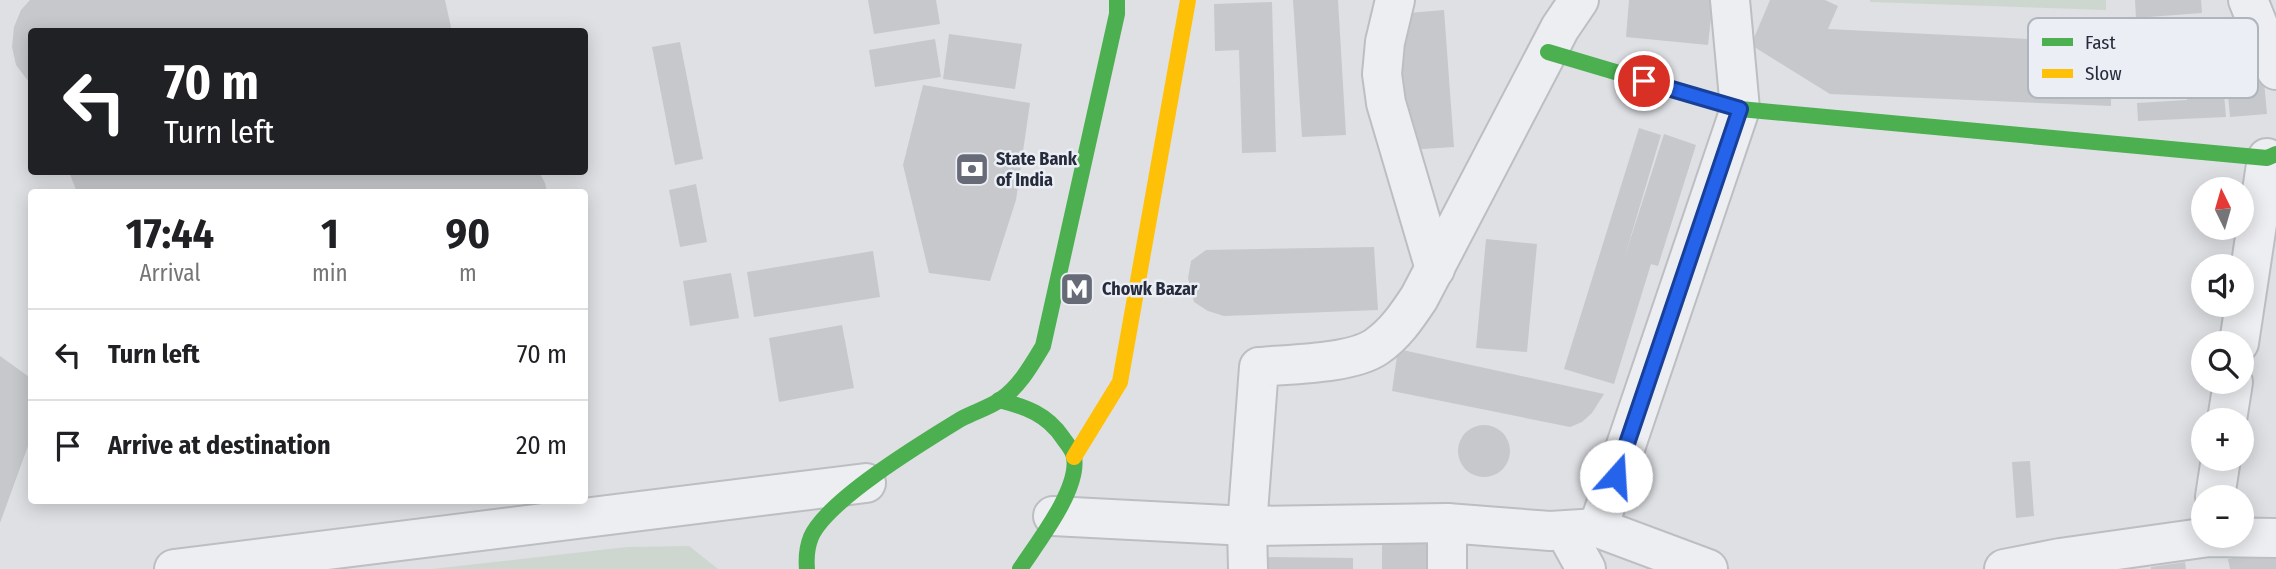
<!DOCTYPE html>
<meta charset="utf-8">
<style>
:root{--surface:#fff;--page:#f2f2f2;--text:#202124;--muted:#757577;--line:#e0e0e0}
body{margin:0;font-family:"Fira Sans Condensed",sans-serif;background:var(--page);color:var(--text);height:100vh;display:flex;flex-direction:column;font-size:26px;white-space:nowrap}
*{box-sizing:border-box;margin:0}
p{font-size:23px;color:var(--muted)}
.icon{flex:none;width:38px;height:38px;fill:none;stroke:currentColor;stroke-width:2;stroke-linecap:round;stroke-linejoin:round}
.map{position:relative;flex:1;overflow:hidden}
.drawer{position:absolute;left:28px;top:189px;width:560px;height:315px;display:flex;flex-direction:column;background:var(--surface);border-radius:7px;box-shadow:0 4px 18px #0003}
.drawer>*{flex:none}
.hud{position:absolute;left:28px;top:28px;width:560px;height:147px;border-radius:7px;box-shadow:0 4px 18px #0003;background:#202124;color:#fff;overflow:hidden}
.needle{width:46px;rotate:355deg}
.controls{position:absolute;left:2191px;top:177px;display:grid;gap:14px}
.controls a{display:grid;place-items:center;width:63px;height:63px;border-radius:50%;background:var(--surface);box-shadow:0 4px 18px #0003;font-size:35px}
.pin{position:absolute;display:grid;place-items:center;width:60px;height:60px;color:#fff;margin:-30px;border:4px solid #fff;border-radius:50%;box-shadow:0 2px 7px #0007}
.me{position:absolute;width:77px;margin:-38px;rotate:19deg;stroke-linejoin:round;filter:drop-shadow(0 0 5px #0008)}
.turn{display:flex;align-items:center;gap:24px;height:147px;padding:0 21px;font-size:32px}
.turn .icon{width:91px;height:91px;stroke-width:2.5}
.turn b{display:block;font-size:49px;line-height:60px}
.eta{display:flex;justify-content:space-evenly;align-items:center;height:119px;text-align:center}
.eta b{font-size:42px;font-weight:700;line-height:49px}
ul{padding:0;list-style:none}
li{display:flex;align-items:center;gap:21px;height:91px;padding:0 21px;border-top:2px solid var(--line)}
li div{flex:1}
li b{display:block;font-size:26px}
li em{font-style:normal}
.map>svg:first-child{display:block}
.green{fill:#ced7cf}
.building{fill:#c6c8cc}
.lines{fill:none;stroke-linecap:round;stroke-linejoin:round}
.street-casing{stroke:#bdbec2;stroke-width:42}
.street{stroke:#edeef1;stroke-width:38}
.fast{stroke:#4caf50;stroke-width:16}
.slow{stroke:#ffc107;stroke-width:16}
.route-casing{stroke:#184099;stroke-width:18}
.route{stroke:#2563eb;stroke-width:12}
.labels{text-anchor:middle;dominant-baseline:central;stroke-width:5;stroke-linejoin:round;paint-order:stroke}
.poi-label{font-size:18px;font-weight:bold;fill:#262c3c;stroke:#ebeef4;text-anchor:start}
.key{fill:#ebeef4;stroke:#b0b4bd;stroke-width:2}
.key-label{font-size:19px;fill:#262c3c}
</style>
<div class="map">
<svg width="2276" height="569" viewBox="0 0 2276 569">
<rect width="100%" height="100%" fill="#dee0e4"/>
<!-- green -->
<g class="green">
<polygon points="1870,0 2106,0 2106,10 1870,2"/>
<polygon points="689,546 718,569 432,569 627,547"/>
</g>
<!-- building -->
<g class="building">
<polygon points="30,0 445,0 452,32 32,32 32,86 16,65 12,47 14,27 21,10"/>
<polygon points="868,0 936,0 940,24 874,34"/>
<polygon points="1293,0 1338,0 1346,135 1302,137"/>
<polygon points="1629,0 1713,0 1708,45 1626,37"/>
<polygon points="1770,0 1825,0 1838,6 1828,29 2111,43 2111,106 1830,94 1751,45"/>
<polygon points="2135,0 2201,0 2202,13 2136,18"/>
<polygon points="1272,2 1276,152 1242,153 1239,50 1215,51 1214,4"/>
<polygon points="1444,10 1454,147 1406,150 1397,14"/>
<polygon points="949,34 1022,44 1015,89 943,79"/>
<polygon points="935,39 941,77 875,87 869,50"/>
<polygon points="680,42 703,159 675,165 652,47"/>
<polygon points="2263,70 2267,114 2230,117 2226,74"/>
<polygon points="2223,82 2226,117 2138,121 2137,103 2187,100 2187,84"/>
<polygon points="923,85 1030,103 1016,200 990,281 929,273 903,165"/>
<polygon points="1639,128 1661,135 1625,256 1664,134 1696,145 1658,266 1651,264 1614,384 1564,369"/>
<polygon points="69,172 539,172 545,183 547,192 77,192"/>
<polygon points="696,184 707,242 680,247 669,190"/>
<polygon points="1486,239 1537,244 1527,352 1476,348"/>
<polygon points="1374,247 1378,310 1224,316 1208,311 1194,302 1188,278 1191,261 1206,250"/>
<polygon points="873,251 880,297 754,317 747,272"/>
<polygon points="731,273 739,318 690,326 683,281"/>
<polygon points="842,325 854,388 779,402 769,338"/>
<polygon points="1398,349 1604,394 1592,413 1582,422 1570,427 1392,391"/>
<polygon points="0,356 32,379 32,435 0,523"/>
<circle cx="1484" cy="451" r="26"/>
<polygon points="2030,461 2034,516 2016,518 2012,462"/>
<rect x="1382" y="539" width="46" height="30"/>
<polygon points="2276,551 2276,569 2230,569 2228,559"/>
<polygon points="1260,557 1353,558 1353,569 1260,569"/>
<polygon points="2185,562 2186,569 2151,569 2151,567"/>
</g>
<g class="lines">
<!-- street casing -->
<g class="street-casing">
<g id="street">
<polyline points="1395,0 1385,42 1382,74 1386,103 1435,269"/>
<polyline points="2248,0 2276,70"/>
<polyline points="2239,343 2267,158"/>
<polyline points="2227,420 2233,382"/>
<polyline points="2215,497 2221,458"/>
<polyline points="1053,516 1247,526 1447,523 1550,531 1598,528 1708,569"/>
<polyline points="1447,523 1447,569"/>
<polyline points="1598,528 1740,109 1730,0"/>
<polyline points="1565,531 1586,569"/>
<polyline points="174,569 866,483"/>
<path d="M1248 569 1247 526 1259 367C1290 364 1351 364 1376 347 1395 334 1407 316 1419 298L1560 28 1579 0"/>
<polyline points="2004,569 2060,558 2209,537 2276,538"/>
</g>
</g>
<!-- street -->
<use href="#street" class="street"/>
<!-- fast -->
<g class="fast">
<polyline points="1548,52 1740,109 2267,158 2276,154"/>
<path d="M999 400C1026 407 1047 414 1063 438 1067 444 1073 450 1074 457 1080 489 1037 543 1020 569"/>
<path d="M807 569C806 558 807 547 811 537 827 500 925 441 961 419 974 412 988 408 1000 400 1019 387 1031 366 1043 346L1117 14V0"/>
</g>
<!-- slow -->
<polyline class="slow" points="1074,457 1120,382 1188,0"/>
</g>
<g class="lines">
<!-- route casing -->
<g class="route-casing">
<polyline id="route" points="1616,476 1740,109 1644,81"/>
</g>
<!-- route -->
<use href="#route" class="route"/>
</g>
<!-- icons -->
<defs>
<g id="bank-square" transform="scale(1.75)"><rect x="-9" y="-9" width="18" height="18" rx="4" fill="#666b77" stroke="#ebeef4"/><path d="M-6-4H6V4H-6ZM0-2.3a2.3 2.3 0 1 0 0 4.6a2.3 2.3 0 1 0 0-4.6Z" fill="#fff"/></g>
<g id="metro-square" transform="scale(1.75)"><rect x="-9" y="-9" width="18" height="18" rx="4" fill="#666b77" stroke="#ebeef4"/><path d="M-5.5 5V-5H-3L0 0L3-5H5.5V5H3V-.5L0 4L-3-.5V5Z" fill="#fff"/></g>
</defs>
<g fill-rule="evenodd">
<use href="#bank-square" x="972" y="169"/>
<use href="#metro-square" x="1077" y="289"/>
</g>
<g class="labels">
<!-- poi labels -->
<g class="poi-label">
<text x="996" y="159">State Bank<tspan x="996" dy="21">of India</tspan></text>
<text x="1102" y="289">Chowk Bazar</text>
</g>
</g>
<!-- legend -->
<rect x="2028" y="18" width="230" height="80" rx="10" class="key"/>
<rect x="2042" y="38" width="31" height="8" fill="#4caf50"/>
<rect x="2042" y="69" width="31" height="9" fill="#ffc107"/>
<g class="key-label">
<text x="2085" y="49">Fast</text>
<text x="2085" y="80">Slow</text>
</g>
</svg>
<div class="controls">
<a><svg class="needle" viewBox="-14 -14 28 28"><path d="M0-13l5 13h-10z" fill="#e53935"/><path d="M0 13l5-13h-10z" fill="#757577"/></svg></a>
<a><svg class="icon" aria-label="sound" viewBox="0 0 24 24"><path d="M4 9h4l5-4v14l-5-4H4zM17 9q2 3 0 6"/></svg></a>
<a><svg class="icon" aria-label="search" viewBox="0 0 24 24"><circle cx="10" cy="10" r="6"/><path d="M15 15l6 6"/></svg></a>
<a>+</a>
<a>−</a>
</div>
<div class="pin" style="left:1644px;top:81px;background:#d93025"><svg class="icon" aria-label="arrive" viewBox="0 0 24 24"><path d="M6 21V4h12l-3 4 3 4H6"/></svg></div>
<svg class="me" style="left:1616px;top:476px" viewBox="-20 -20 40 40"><circle r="19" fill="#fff"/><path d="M0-13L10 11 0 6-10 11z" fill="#2563eb"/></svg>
<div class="hud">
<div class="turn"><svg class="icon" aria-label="left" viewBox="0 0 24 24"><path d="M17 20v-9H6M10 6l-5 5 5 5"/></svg><div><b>70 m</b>Turn left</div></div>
</div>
<section class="drawer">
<div class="eta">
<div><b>17:44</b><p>Arrival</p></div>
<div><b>1</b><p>min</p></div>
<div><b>90</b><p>m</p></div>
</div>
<ul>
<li><svg class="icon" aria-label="left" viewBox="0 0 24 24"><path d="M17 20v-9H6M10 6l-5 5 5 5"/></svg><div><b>Turn left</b></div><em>70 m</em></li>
<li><svg class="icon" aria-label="arrive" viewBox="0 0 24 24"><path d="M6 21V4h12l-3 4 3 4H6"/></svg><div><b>Arrive at destination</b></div><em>20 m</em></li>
</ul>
</section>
</div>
